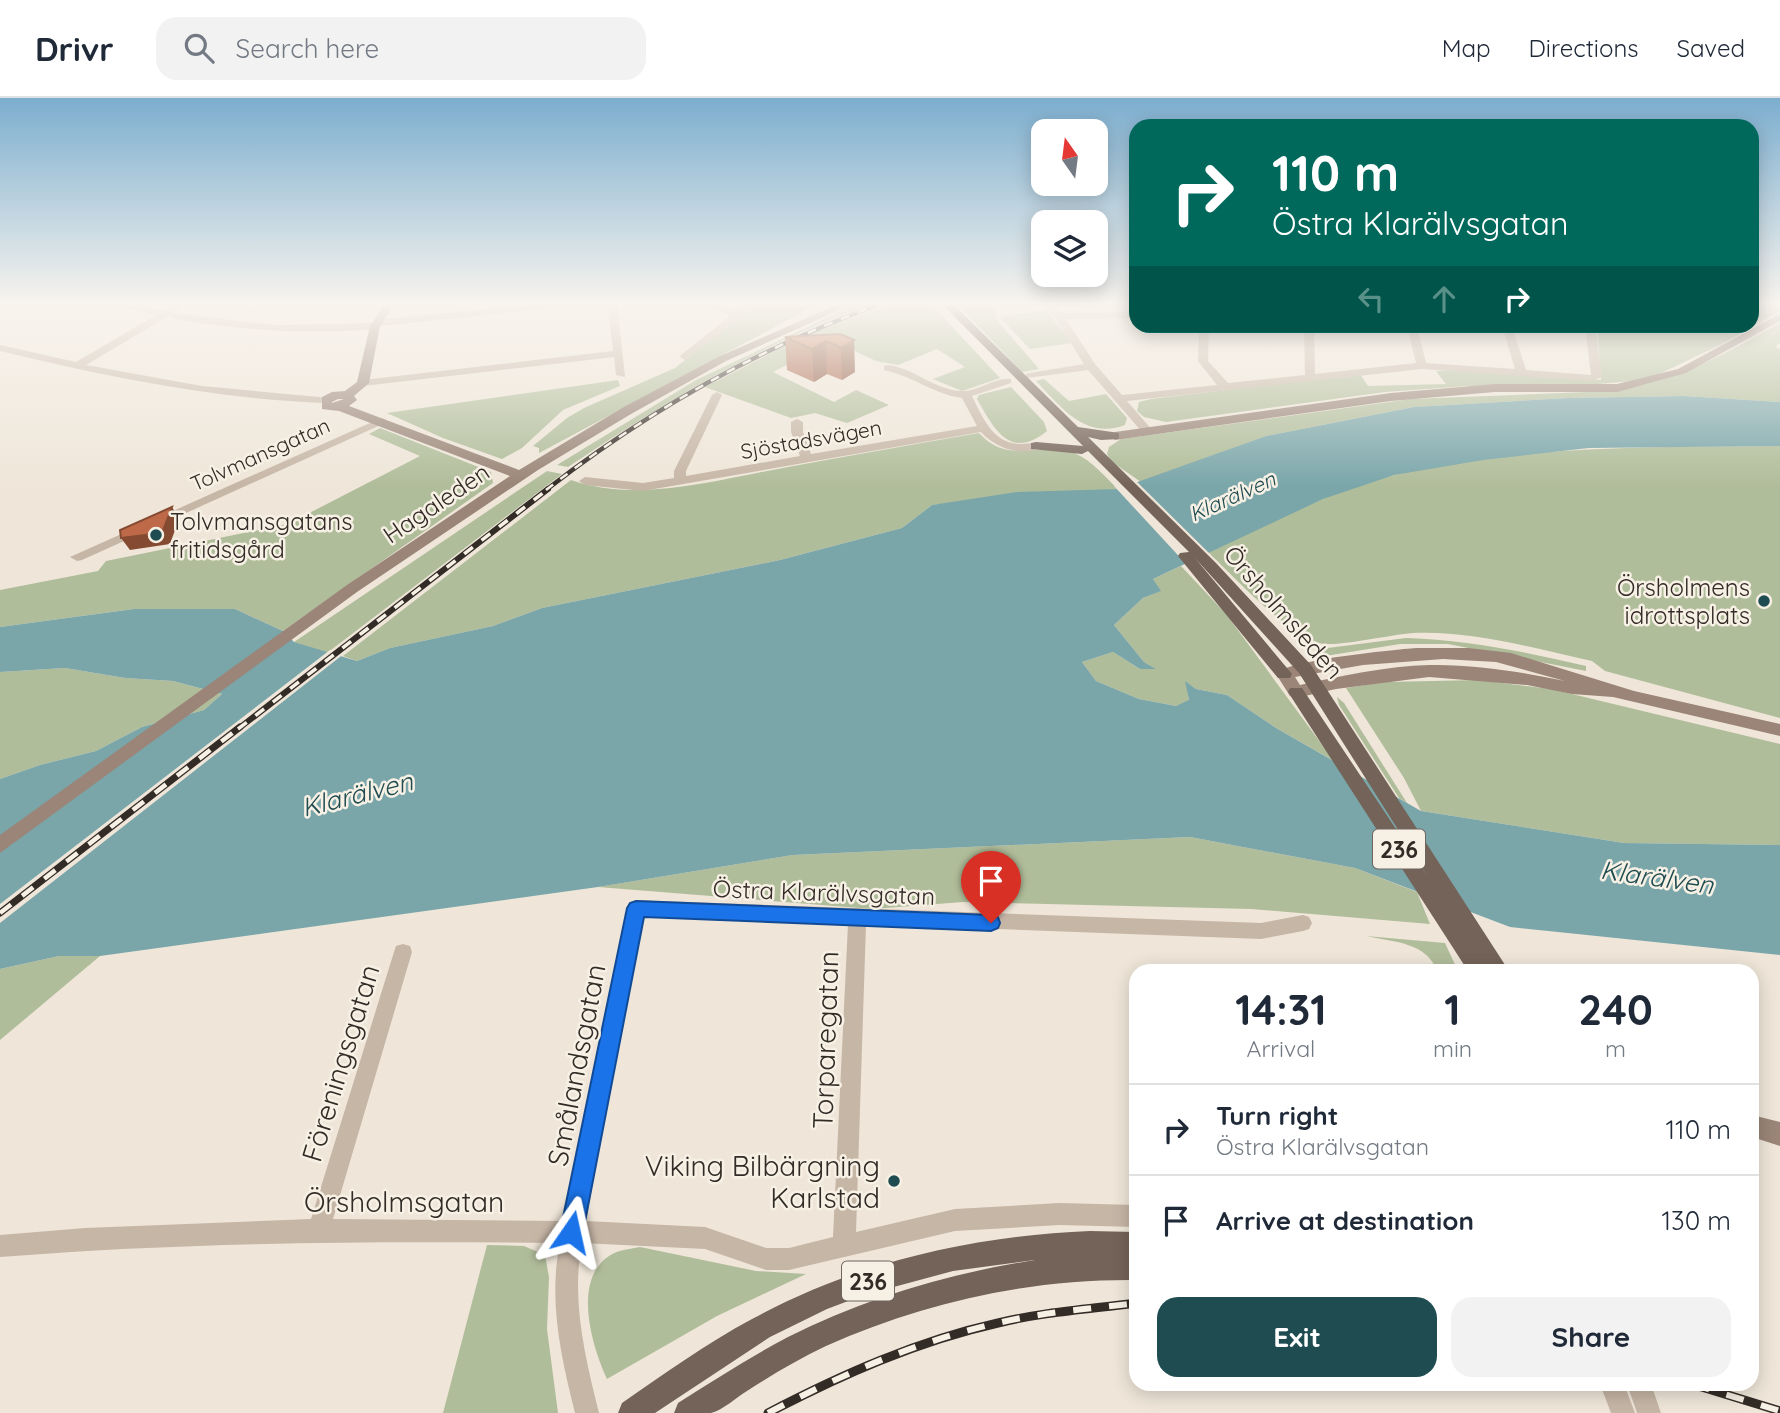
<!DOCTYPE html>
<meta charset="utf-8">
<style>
:root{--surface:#fff;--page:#f2f2f3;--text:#1f2937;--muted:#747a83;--line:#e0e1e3;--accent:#1f4c51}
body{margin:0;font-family:Quicksand,sans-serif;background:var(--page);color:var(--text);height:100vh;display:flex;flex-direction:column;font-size:26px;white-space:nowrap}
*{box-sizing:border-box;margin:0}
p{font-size:23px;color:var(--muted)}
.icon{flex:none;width:38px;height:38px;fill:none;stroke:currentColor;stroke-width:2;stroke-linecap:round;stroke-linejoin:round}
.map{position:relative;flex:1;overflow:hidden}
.details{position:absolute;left:1129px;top:866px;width:630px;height:427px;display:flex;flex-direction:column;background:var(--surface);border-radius:21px;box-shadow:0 4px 18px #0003}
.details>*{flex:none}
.top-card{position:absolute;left:1129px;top:21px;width:630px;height:214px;border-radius:21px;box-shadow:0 4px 18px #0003;background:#00695c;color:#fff;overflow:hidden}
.needle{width:46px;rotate:346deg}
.tools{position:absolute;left:1031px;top:21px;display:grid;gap:14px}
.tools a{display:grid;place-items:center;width:77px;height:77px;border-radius:14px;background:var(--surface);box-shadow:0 4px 18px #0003;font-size:35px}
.pin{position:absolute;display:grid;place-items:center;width:60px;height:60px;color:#fff;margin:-72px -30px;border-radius:50% 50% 50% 0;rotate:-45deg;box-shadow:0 0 7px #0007}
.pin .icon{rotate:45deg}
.me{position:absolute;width:77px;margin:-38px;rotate:11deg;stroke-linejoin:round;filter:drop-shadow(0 0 5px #0008)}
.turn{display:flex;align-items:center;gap:24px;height:147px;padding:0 28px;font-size:32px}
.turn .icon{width:91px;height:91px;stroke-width:2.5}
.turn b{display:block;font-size:49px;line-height:60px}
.lanes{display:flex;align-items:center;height:66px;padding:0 28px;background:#0003;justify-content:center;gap:35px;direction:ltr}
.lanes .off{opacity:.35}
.eta{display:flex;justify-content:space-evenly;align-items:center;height:119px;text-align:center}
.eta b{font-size:42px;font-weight:700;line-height:49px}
.button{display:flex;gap:14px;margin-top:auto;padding:14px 28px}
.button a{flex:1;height:80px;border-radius:21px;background:var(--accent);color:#fff;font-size:28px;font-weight:700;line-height:80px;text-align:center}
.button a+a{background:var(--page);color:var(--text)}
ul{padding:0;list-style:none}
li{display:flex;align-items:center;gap:21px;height:91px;padding:0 28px;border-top:2px solid var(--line)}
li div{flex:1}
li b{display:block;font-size:26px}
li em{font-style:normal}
header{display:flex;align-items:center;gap:42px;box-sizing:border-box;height:98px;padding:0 35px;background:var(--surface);border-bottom:2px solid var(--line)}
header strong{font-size:33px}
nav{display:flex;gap:38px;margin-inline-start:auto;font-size:24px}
.search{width:490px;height:63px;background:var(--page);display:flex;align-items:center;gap:18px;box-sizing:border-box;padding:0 24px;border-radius:21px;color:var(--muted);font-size:26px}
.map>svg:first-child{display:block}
.green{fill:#b0bd9a}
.water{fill:#7aa6aa}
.pier{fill:#efe6d9}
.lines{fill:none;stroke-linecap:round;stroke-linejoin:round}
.street{fill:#c6b6a6;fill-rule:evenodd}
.secondary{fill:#9a8578;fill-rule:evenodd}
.primary{fill:#746358;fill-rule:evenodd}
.rail-far3-casing{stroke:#332b26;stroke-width:4.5}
.rail-far2-casing{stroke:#332b26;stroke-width:6}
.rail-far1-casing{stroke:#332b26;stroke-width:7}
.rail-casing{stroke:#332b26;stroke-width:9}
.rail-far3{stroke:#f7f0e5;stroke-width:2.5;stroke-dasharray:9;stroke-linecap:butt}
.rail-far2{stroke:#f7f0e5;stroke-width:3.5;stroke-dasharray:11;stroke-linecap:butt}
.rail-far1{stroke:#f7f0e5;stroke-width:4.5;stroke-dasharray:14;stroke-linecap:butt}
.rail{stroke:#f7f0e5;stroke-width:6;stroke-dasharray:18;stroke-linecap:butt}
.wall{fill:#a35b3e}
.shaded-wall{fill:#854a32}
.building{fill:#be6a48;stroke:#854a32;stroke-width:2}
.route{fill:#1a73e8;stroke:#114b97;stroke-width:2}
.poi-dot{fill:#1f4c51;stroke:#f7f0e5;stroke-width:2.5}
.labels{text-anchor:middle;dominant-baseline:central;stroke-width:5;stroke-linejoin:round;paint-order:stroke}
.far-street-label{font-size:21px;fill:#332b26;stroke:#f7f0e5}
.far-water-label{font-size:21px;font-style:italic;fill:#1f4c51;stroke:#f7f0e5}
.shield{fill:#f7f0e5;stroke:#6e665f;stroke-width:2}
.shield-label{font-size:23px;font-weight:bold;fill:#332b26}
.street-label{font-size:24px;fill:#332b26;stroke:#f7f0e5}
.poi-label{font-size:24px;fill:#332b26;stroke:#f7f0e5;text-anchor:start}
.water-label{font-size:26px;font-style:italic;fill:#1f4c51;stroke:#f7f0e5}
.near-street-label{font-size:28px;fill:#332b26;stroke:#f7f0e5}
.near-poi-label{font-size:28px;fill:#332b26;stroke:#f7f0e5;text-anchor:end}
</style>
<header>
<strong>Drivr</strong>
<div class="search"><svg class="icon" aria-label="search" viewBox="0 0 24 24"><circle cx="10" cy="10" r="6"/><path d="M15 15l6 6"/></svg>Search here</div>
<nav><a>Map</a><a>Directions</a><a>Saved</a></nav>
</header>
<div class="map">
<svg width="1780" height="1315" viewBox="0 0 1780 1315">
<rect width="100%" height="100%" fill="#efe6d9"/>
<!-- green -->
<g class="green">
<polygon points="759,204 816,204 799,216 539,355 539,350 533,348 567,320 584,310 675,270"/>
<path d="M860 204H879C766 242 666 303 568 369L557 367 696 282Z"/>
<polygon points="898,204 929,204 1000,280 962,293 933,281 965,269 937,251 898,267 876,263 834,243 773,274 834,304 856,292 889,307 847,325 815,315 791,320 705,289 810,235"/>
<polygon points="955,204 988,204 998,217 995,220 1039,271 1022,274"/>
<polygon points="1752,204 1780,204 1780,213 1720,247 1655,278 1633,283 1598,286 1467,288 1385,294 1166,324 1144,319 1137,313 1139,304 1151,301 1360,276 1368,288 1446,286 1436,273 1466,272 1601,282 1597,228 1752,228"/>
<polygon points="1046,212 1072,245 1030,251 1000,219"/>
<path d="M1780 225V245L1775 249 1780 251V304L1684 298 1567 300 1414 309 1266 338 1141 384 1112 364 1107 356 1109 349 1121 341 1411 301 1611 293C1674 284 1726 256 1780 225Z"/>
<path d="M1044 281 1069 303 1106 296 1127 320 1125 327C1085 342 1061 309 1036 283Z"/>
<polygon points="618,282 620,288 563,312 522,350 502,361 443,340 387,315"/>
<path d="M1011 289 1044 324 1047 333C1010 363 994 331 977 301L979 297Z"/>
<polygon points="380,330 491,374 493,385 283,533 235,511 134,511 0,529 0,492 98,473 106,463 288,426 420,358 369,336"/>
<path d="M979 335C1008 367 1037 344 1071 354 1090 360 1104 378 1118 391L932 407 902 430 780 462 542 510 493 528 390 550 357 563 343 558 571 382C639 406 720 381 788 369 852 357 916 346 979 335Z"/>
<path d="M1780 348V620L1605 573 1592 563C1534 550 1473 533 1414 535 1393 536 1334 550 1319 545 1285 534 1234 479 1208 454 1269 426 1329 393 1394 377 1519 347 1653 349 1780 348Z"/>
<polygon points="547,373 562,376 327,555 294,544"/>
<polygon points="1181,468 1226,516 1334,663 1276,630 1227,597 1196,591 1186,584 1189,603 1176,608 1139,601 1096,583 1082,564 1113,554 1140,571 1154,570 1144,564 1114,527 1143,500 1160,493 1153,481"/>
<path d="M1406 540C1468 542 1526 554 1586 568V573L1448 546H1400L1319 559 1320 551Z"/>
<polygon points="65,570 125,580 173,583 222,596 204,612 142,629 96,653 40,667 0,681 0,574"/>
<polygon points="1478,582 1551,591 1780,646 1780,747 1624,745 1421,713 1404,680 1346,590 1386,584"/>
<polygon points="1337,599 1344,605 1407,705 1399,700 1339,607"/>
<polygon points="1190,739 1355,770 1417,794 1430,826 1251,811 963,804 872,811 598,789 793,757"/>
<path d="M1366 838 1445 845 1458 873H1437C1427 844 1393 844 1366 838Z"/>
<polygon points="59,858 100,858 0,942 0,871"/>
<polygon points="487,1147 524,1148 545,1157 549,1179 547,1231 558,1315 443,1315"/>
<path d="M640 1149 756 1173 806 1176 717 1218 607 1281C592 1249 572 1182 609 1158 618 1152 629 1151 640 1149Z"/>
</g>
<!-- water -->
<polygon class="water" points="1684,298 1780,304 1780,348 1589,350 1483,362 1394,377 1323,401 1153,481 1161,493 1143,500 1114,527 1144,564 1156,571 1140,571 1113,554 1082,564 1096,583 1139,601 1176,608 1189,602 1185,583 1196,591 1227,597 1276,630 1421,713 1624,745 1780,747 1780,857 1510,829 1355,770 1190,739 793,757 598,789 100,858 59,858 0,871 0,681 40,667 96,653 142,629 204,612 222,596 173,583 125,580 65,570 0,574 0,529 134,511 235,511 283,533 294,544 357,563 390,550 493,528 542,510 780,462 902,430 932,407 1017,394 1118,391 1266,338 1414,309 1567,300"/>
<!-- pier -->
<g class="pier">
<polygon points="1135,382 1211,457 1188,468 1114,388"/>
<polygon points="330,552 345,555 0,825 0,806"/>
</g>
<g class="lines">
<!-- street -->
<g class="street">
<path d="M101 204H119L163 213 178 204H190L173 215 274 227 372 225 377 222 557 204H589L584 207 380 228 375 231C307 237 241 232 174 221L170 217 86 267 202 288 330 300V304L326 305C215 301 108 279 0 253V247L76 264 156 217Z"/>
<polygon points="607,204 617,204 625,279 616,277 614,259 363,288 358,285 363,282 613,253"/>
<polygon points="690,204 705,204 737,212 747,204 758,204 743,218 685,262 680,259 681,257 731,217"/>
<polygon points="1038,204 1049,204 1061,215 1136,214 1136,220 1066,221 1095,266 1122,297 1217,287 1198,263 1199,228 1209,228 1208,263 1228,285 1305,277 1304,228 1314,228 1315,276 1416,265 1407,228 1417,228 1426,265 1515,271 1502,228 1512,228 1526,272 1591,277 1585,228 1595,228 1602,279 1592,283 1422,271 1127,303 1153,333 1147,336 1143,335 1088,272 1026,280 1026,276 1030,275 1084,266 1055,220"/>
<path d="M888 267C914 270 936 293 962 293 979 294 994 279 1011 281V285L972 298C983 320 993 346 1021 346 1029 346 1035 343 1042 348 1023 361 994 349 981 334L643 393 585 387 579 383 585 379 643 385 674 380V373L712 297 717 294 722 297 686 373V378L800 358 791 334V324L797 321 803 324V334L811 356 977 328 962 300C934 296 912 278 884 272V268Z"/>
<polygon points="381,320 385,321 385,325 82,462 77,463 70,459"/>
<path d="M636 802 1261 825 1303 817 1309 819 1312 825 1309 831 1303 833 1261 841 866 826 856 1134 955 1111 1060 1105 1136 1107V1129L1060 1127 955 1133 789 1172H766L705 1151 582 1145C571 1202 585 1259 599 1315H575C561 1259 548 1202 560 1145 373 1143 186 1144 0 1159V1137L85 1130 311 1121 394 854 396 848 403 846 410 848 412 854 333 1121 564 1123 627 810 630 805ZM643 818 848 826 833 1139 789 1150H766L705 1129 586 1123Z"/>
<polygon points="1600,1286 1624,1286 1635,1315 1611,1315"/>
<polygon points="1627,1286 1651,1286 1661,1315 1637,1315"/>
</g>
<!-- secondary -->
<g class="secondary">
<path d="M386 204H396L380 228 369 285 354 298 357 302 349 308 519 372 622 310 718 259 843 204H857L726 263 631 316 538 372 357 494 0 755V737L347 487 510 378 339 313 322 311V299L332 294 345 293 357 284 370 228ZM338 301H344L332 305V304Z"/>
<polygon points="1780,216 1780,223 1686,275 1617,294 1495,294 1391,303 1115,342 1109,338 1115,334 1391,295 1495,286 1617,286 1678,271"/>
<path d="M1416 550H1469L1511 555 1634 593 1780 626V638L1613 599 1572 596 1527 587 1429 579 1336 591 1296 600 1290 598 1276 576C1286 562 1393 552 1416 550ZM1443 561 1496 564 1565 583C1521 574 1474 566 1429 567 1387 568 1341 578 1300 587L1295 579 1363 567Z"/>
<polygon points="1752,1017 1780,1024 1780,1048 1752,1039"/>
</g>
<!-- primary -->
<g class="primary">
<polygon points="940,204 951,204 1078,329 1119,335 1119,341 1101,342 1088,339 1216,465 1311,567 1509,873 1468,873 1288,594 1290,590 1302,590 1428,779 1299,575 1195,460 1292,576 1290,580 1278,580 1178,458 1180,455 1189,454 1088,353 1082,356 1031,351 1031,345 1036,344 1083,348"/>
<path d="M1090 1133 1136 1134V1182C1029 1181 924 1204 826 1248 799 1261 773 1276 747 1293 737 1299 723 1312 711 1315 700 1315 686 1315 674 1315L678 1305C714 1282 750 1259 788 1239 871 1197 964 1171 1057 1159L953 1173 864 1197 827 1211 770 1239 655 1315H618L622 1305C664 1276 707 1245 752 1221 857 1164 972 1138 1090 1133Z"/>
</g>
<!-- rail-far3 casing -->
<g class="rail-far3-casing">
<path id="rail-far3" d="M546 392C649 312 762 248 886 204"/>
</g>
<!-- rail-far2 casing -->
<g class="rail-far2-casing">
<polyline id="rail-far2" points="238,631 548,391"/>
</g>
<!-- rail-far1 casing -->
<g class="rail-far1-casing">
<polyline id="rail-far1" points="0,815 240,629"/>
</g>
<!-- rail casing -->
<g class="rail-casing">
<g id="rail">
<polyline points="1692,1286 1780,1313"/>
<path d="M768 1315C841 1277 917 1243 998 1225 1043 1214 1090 1211 1136 1205"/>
</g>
</g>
<!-- rail-far3 -->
<use href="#rail-far3" class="rail-far3"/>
<!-- rail-far2 -->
<use href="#rail-far2" class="rail-far2"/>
<!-- rail-far1 -->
<use href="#rail-far1" class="rail-far1"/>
<!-- rail -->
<use href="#rail" class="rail"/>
</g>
<!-- wall -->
<polygon class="wall" points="840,236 855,274 842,282 827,276 814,284 787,272 785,239"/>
<!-- shaded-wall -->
<g class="shaded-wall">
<polygon points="854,242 855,274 842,282 841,250"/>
<polygon points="826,243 827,276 814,284 812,251"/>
<polygon points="172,409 179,421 170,446 130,452 121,440"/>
</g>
<!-- building -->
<g class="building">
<polygon points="840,236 854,242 841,250 826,243 812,251 785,239"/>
<polygon points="172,409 162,435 121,440 120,432"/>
</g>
<!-- sky -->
<linearGradient id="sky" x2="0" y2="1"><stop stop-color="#7caecf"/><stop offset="0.53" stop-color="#f8f4ee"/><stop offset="1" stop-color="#f8f4ee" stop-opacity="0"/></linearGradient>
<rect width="1780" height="388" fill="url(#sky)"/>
<!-- route -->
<polygon class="route" points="636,803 991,817 998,819 1000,825 998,830 991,833 644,819 583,1134 579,1142 571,1145 563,1142 560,1134 627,810 630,805"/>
<!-- markers -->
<g class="poi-dot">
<circle cx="156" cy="437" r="7"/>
<circle cx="1764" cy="503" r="7"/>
<circle cx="894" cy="1083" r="7"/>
</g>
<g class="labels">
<!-- far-street labels -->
<g class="far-street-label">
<text transform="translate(811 341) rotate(-10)">Sjöstadsvägen</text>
<text transform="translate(260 356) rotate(-24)">Tolvmansgatan</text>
</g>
<!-- far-water labels -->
<g class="far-water-label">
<text transform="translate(1232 398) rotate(-24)">Klarälven</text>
</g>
<!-- shield labels -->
<g class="shield">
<rect x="1373" y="731.5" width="52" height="39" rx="5"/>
<rect x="842" y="1163.5" width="52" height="39" rx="5"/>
</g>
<g class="shield-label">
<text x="1399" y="751">236</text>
<text x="868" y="1183">236</text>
</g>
<!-- street labels -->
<g class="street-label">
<text transform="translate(436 405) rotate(-34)">Hagaleden</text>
<text transform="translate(1284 514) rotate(49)">Örsholmsleden</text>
<text transform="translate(824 794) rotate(2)">Östra Klarälvsgatan</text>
</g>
<!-- poi labels -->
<g class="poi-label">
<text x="170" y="423">Tolvmansgatans<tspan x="170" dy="28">fritidsgård</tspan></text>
<text x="1750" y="489" text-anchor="end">Örsholmens<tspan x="1750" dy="28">idrottsplats</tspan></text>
</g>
<!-- water labels -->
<g class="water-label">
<text transform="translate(357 696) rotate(-14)">Klarälven</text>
<text transform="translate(1657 779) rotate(8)">Klarälven</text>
</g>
<!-- near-street labels -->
<g class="near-street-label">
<text transform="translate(825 942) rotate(-88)">Torparegatan</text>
<text transform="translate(340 965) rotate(-73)">Föreningsgatan</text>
<text transform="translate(576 967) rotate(-79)">Smålandsgatan</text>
<text x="404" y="1103">Örsholmsgatan</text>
</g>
<!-- near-poi labels -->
<g class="near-poi-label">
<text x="880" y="1067">Viking Bilbärgning<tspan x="880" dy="32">Karlstad</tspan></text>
</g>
</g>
</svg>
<div class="tools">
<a><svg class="needle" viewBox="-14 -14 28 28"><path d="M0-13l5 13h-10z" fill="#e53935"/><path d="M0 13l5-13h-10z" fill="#747a83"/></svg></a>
<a><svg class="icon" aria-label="layers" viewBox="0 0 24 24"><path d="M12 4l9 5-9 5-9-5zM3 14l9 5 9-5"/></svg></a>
</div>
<div class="pin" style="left:991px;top:825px;background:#d93025"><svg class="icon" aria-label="arrive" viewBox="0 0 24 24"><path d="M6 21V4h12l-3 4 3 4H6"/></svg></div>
<svg class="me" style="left:571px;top:1134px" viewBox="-20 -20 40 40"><path d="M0-17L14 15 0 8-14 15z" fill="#1a73e8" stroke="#fff" stroke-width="4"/></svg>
<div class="top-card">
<div class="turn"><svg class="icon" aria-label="right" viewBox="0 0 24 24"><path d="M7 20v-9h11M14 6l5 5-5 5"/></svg><div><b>110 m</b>Östra Klarälvsgatan</div></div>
<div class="lanes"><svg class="icon off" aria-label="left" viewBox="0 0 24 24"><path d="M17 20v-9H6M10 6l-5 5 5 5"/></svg><svg class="icon off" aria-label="ahead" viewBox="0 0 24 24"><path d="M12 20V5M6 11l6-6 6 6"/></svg><svg class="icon" aria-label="right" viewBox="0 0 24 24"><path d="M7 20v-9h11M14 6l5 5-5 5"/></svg></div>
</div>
<section class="details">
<div class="eta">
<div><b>14:31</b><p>Arrival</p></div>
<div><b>1</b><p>min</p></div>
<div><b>240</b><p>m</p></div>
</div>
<ul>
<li><svg class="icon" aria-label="right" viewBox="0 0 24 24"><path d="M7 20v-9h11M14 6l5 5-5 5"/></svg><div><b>Turn right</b><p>Östra Klarälvsgatan</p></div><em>110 m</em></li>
<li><svg class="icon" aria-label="arrive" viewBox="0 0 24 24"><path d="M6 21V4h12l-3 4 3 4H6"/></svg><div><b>Arrive at destination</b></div><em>130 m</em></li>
</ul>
<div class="button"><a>Exit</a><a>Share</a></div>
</section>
</div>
